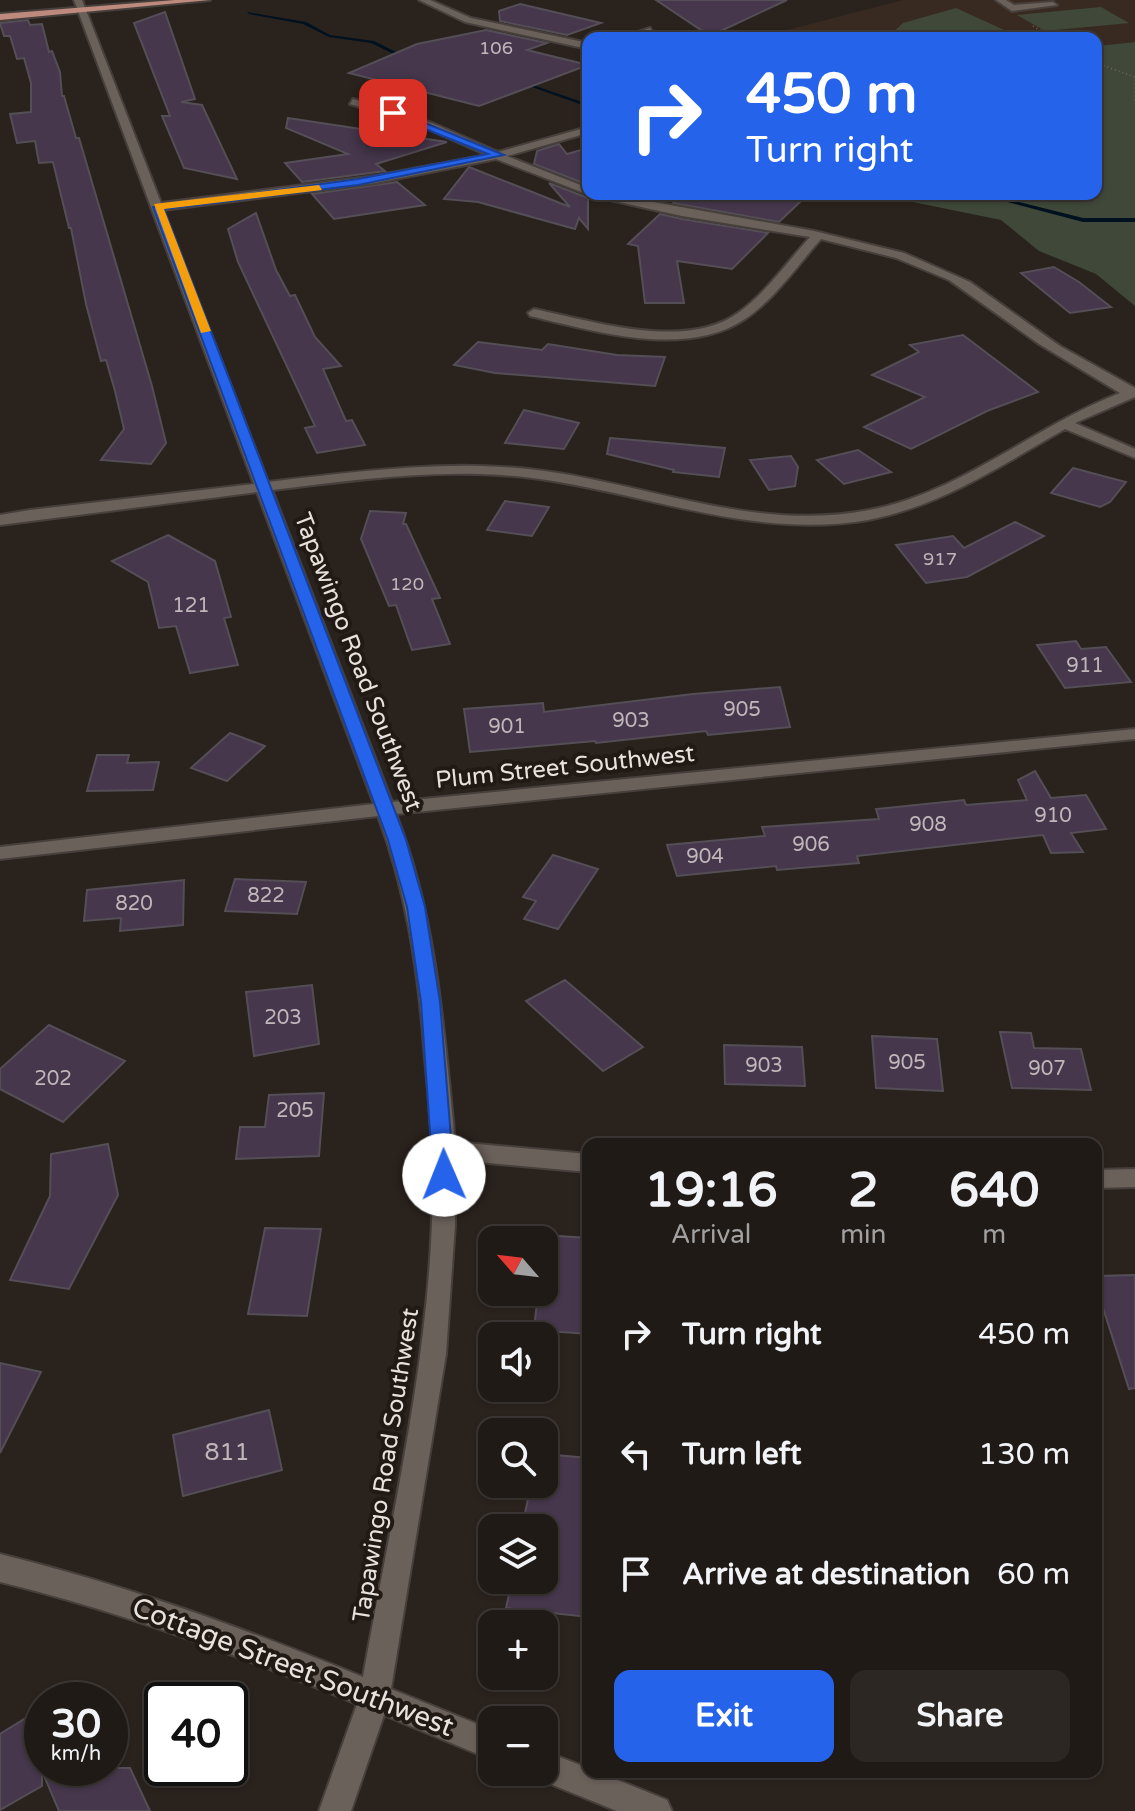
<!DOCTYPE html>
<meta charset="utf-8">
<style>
:root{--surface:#201a16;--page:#2d2723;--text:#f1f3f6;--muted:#a2a1a1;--line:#3d3835;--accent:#2563eb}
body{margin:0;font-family:"Varela Round",sans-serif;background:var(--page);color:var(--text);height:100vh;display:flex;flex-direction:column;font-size:30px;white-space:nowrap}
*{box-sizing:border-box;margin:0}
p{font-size:26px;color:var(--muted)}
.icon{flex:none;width:44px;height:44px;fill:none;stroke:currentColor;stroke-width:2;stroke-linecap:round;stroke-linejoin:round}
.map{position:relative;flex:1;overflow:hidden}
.sheet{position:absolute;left:582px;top:1138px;width:520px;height:640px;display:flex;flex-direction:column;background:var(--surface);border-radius:16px;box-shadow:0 2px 6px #0004,0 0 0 2px var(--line)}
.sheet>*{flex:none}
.guide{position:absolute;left:582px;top:32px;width:520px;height:168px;border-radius:16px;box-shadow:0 2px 6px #0004,0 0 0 2px var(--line);background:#2563eb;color:#fff;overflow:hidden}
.needle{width:52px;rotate:298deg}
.tools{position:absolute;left:478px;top:1226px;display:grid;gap:16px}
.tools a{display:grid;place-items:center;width:80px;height:80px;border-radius:16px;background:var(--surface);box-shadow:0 2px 6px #0004,0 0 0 2px var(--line);font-size:40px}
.speed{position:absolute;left:24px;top:1682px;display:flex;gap:16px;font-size:40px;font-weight:700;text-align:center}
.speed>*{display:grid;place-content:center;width:104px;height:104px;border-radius:50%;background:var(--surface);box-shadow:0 2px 6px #0004,0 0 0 2px var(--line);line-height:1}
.speed small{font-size:20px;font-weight:400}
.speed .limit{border:4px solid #111;border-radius:12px;background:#fff;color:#111}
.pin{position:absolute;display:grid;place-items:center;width:68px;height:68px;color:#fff;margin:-34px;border-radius:16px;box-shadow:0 4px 12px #0006}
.me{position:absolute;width:88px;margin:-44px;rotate:359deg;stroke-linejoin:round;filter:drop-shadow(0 0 6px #0008)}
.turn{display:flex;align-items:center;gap:28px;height:168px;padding:0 32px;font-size:36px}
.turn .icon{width:104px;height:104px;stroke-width:2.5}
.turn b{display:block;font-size:56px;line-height:68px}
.eta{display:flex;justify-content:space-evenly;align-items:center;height:136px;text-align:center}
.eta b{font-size:48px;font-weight:700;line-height:56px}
.cta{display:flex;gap:16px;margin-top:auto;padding:16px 32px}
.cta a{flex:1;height:92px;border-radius:16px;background:var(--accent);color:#fff;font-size:32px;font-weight:700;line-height:92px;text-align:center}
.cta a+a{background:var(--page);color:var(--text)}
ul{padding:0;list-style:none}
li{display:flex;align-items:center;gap:24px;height:120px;padding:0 32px}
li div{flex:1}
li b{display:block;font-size:30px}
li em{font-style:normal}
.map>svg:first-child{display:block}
.built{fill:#382a21}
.green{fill:#3f4839}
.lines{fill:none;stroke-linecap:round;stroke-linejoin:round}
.stream{fill:#001120;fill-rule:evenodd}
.building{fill:#46374c;stroke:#544e56;stroke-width:2}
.minor-casing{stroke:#463f3b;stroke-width:4}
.major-casing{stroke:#463f3b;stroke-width:4}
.path{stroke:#68615c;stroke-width:2;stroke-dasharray:1 3;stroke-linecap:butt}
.minor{fill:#6b615b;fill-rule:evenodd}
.major{fill:#be8a7d;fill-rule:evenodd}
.route{fill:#2563eb;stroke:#184099;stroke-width:2}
.slow{fill:#f59e0b}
.labels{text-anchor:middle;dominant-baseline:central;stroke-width:8;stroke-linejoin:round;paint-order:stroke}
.far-number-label{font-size:18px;fill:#c0b7ba}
.number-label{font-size:20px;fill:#c0b7ba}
.street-label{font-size:24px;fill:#e8e2df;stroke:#211914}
.near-number-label{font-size:24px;fill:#c0b7ba}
.near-street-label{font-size:28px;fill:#e8e2df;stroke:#211914}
</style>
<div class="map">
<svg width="1135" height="1811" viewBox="0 0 1135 1811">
<rect width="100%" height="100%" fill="#2a221d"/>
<!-- built -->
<polygon class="built" points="903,0 1135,0 1135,42 1096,46 1096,38 773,38 768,35"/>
<!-- green -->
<g class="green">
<polygon points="1101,7 1129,23 1045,31 1017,15"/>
<polygon points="956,8 1022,38 887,38 903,23"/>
<polygon points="1135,42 1135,306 1096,274 1039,251 1001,220 903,200 910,194 1096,194 1096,46"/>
</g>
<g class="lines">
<!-- stream -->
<g class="stream">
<polygon points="247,12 306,22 330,35 374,41 408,58 404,59 371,43 329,37 303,24 249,14"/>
<polygon points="521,81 588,104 588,107 521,83"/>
<polygon points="977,194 987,194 1083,218 1135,218 1135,222 1083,222"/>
</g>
</g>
<!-- building -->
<g class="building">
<polygon points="656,0 787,0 710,36"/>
<polygon points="520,4 601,23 567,35 500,21 499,11"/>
<polygon points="165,12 195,99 181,102 202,105 237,179 184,168 162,116 170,116 134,23"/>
<polygon points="28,20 30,25 42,24 49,52 52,51 60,72 62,96 64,96 76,138 79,138 152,386 166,443 151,464 101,460 124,429 115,391 106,360 101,361 86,304 71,228 69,228 53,162 39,163 35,141 17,143 10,114 31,112 31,83 24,58 17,59 10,36 4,36 0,23"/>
<polygon points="486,30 547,43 527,50 588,65 479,106 349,73 417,44"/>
<polygon points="288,118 447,142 376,164 385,171 302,182 285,163 348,154 286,128"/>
<polygon points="559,144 567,154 588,148 588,185 534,164 537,151"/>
<polygon points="469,167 570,207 549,183 588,198 588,229 579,218 575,229 478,202 444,199"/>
<polygon points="397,182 425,205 334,219 312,194"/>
<polygon points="682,194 772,194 802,200 779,222 673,203"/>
<polygon points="256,213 276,270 290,296 295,295 315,337 341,366 323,369 346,421 352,420 365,445 317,453 305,428 315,426 238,262 228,229"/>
<polygon points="660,214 682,219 768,233 732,269 677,261 684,303 645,303 638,246 628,244"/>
<polygon points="1054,267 1079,282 1111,307 1070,313 1021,273"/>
<polygon points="963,335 1038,392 987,411 911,449 864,427 925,397 872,375 919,352 910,345"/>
<polygon points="478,342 542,350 548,344 617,355 665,357 655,386 495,373 454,365"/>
<polygon points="524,410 579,423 564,449 505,443"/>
<polygon points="610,438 725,448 719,477 673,472 674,470 607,454"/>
<polygon points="858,450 891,472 844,484 817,460"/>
<polygon points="791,456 798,467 795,486 769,490 750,460"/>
<polygon points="1073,468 1126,482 1110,502 1100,507 1051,493"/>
<polygon points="505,501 549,507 532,536 487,530"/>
<polygon points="370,511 406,513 403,524 406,524 440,598 432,599 450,644 412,650 396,605 389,606 361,539"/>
<polygon points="1015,522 1044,536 967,577 926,583 896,545 953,536 964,548"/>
<polygon points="168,535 215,561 231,617 224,618 238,665 190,673 176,626 159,628 148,582 112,561"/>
<polygon points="1076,641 1081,649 1106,647 1131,682 1065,688 1037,645"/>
<polygon points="780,687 790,727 708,735 706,731 596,743 595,741 470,752 464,709 543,703 544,712 693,694"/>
<polygon points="230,733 265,746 227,781 191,768"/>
<polygon points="97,755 129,755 127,763 159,762 153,790 87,791"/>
<polygon points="1035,771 1051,798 1086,795 1106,829 1071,833 1083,852 1051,853 1043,835 857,856 859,863 777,870 776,866 677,876 667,845 765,836 762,827 879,819 876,809 964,800 966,805 1027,800 1018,780"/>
<polygon points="553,855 598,869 558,929 524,919 536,901 523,897"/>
<polygon points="235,879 306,882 297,914 225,911"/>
<polygon points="184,880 183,925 120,931 121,918 84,921 87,890"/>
<polygon points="565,980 643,1047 603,1071 526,1001"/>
<polygon points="312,985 319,1044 254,1056 246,992"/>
<polygon points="49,1025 125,1061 63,1122 0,1089 0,1069"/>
<polygon points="1000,1032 1031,1033 1034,1048 1081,1049 1091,1090 1012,1088"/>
<polygon points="872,1036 937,1039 943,1091 876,1088"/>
<polygon points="724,1045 802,1047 805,1086 725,1084"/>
<polygon points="324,1093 319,1156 236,1159 240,1127 265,1127 269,1095"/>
<polygon points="108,1144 118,1195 69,1289 10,1280 50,1196 51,1154"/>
<polygon points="265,1228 321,1229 307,1316 248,1314"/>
<polygon points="544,1235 588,1238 588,1334 534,1330 538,1292 544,1292"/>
<polygon points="1135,1275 1135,1388 1129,1389 1096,1286 1096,1276"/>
<polygon points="0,1363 41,1372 0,1453"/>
<polygon points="269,1410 282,1470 183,1496 173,1435"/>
<polygon points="544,1454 588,1458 588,1617 506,1608 512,1580 544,1580 544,1528 522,1528 531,1484 544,1484"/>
<polygon points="42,1708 42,1768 130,1768 150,1811 59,1811 42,1771 42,1786 0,1810 0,1734"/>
</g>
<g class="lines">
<!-- minor casing -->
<g class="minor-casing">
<g id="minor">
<path d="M74 0H82L161 203 375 176 487 155 424 127 350 104 353 99 432 123 498 152 588 127V133L507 156 588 188V194H609L814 231 904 253 970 282 1060 346 1135 388V397L1075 423 1135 449V458L1065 429C1002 465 941 506 868 520 752 540 644 492 532 478 445 467 357 480 272 490L392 802 1135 729V739L396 814C437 919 444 1031 455 1142L588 1154V1172L455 1160V1225L446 1354 391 1689 492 1730V1760L384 1715 351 1811H319L357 1704C240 1656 123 1612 0 1582V1554C126 1585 243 1628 363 1677 393 1507 439 1322 432 1149 431 1115 427 1081 424 1047 418 968 406 890 378 816L0 859V847L374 804 257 492 0 525V515L30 510 254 484ZM496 159 592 196 682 216 810 237C787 262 766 293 738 313 685 351 593 321 534 309L528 313 530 316C594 331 685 359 745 319 775 299 797 266 821 239L896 258 949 280 1039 344 1120 393C1034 426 961 493 869 510 751 533 643 481 528 469 441 460 354 472 268 482L163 210 375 183Z"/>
<polygon points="419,0 430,0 471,18 588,43 588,49 465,22"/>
<polygon points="996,0 1006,0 1014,5 1053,2 1057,5 1012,11"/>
<polygon points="650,28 653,33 625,38 626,36"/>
<polygon points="1135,1169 1135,1187 1096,1188 1096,1170"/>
<polygon points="544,1751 588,1768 588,1772 598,1772 667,1800 672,1811 617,1811 533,1777 531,1772 544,1772"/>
</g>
</g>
<!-- major casing -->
<g class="major-casing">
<polygon id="major" points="175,0 210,0 0,20 0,14"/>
</g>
<!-- path -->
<g class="path">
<polyline points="1033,26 1053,38"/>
<polyline points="1096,63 1135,77 1135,101"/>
</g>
<!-- minor -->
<use href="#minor" class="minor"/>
<!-- major -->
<use href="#major" class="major"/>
</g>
<!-- route -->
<polygon class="route" points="393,110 504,155 358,185 164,209 406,840 425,907 440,1002 454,1175 451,1181 444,1184 436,1181 433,1175 421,1002 407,907 388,840 153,207 358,179 488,154 390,115"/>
<!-- slow -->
<polygon class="slow" points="319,185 322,190 164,209 211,331 201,333 154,204"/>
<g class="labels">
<!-- far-number labels -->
<g class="far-number-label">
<text x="496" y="48">106</text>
<text x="940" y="559">917</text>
<text x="407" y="584">120</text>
</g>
<!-- number labels -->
<g class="number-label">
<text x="191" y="606">121</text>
<text x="1085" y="666">911</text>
<text x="742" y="710">905</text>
<text x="631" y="721">903</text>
<text x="507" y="727">901</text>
<text x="1053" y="816">910</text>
<text x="928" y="825">908</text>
<text x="811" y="845">906</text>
<text x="705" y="857">904</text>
<text x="266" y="896">822</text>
<text x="134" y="904">820</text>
<text x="283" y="1018">203</text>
<text x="907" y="1063">905</text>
<text x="764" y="1066">903</text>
<text x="1047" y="1069">907</text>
<text x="53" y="1079">202</text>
<text x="295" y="1111">205</text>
</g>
<!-- street labels -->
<g class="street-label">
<text transform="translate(358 662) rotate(69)">Tapawingo Road Southwest</text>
<text transform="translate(565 767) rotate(-6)">Plum Street Southwest</text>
<text transform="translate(386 1465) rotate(-81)">Tapawingo Road Southwest</text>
</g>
<!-- near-number labels -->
<g class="near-number-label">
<text x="227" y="1452">811</text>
</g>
<!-- near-street labels -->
<g class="near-street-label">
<text transform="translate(293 1667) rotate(21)">Cottage Street Southwest</text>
</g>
</g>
</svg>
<div class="tools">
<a><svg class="needle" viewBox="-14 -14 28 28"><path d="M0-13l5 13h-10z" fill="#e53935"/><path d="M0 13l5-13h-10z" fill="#a2a1a1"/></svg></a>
<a><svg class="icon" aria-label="sound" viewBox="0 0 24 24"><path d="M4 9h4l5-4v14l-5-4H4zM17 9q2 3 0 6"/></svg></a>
<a><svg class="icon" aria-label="search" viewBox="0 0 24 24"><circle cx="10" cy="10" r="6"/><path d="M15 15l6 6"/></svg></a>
<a><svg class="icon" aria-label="layers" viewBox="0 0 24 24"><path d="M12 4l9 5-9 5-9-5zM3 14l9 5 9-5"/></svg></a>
<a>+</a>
<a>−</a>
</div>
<div class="speed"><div>30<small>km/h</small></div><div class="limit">40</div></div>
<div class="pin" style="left:393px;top:113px;background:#d93025"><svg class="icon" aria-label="arrive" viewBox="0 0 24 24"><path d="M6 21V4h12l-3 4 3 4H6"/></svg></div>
<svg class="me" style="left:444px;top:1175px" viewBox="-20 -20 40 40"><circle r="19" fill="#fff"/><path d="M0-13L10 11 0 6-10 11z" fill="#2563eb"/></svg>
<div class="guide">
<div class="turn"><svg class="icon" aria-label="right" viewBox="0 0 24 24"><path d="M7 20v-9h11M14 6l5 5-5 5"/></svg><div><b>450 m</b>Turn right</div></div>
</div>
<section class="sheet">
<div class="eta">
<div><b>19:16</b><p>Arrival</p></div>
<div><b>2</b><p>min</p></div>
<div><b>640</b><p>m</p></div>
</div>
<ul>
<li><svg class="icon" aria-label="right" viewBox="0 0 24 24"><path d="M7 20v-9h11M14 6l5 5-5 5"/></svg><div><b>Turn right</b></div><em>450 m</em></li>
<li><svg class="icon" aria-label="left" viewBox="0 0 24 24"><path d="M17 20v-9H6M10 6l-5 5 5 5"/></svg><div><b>Turn left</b></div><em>130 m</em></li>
<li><svg class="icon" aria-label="arrive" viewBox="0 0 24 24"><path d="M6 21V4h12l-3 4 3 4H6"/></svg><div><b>Arrive at destination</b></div><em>60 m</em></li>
</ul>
<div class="cta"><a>Exit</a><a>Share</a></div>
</section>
</div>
